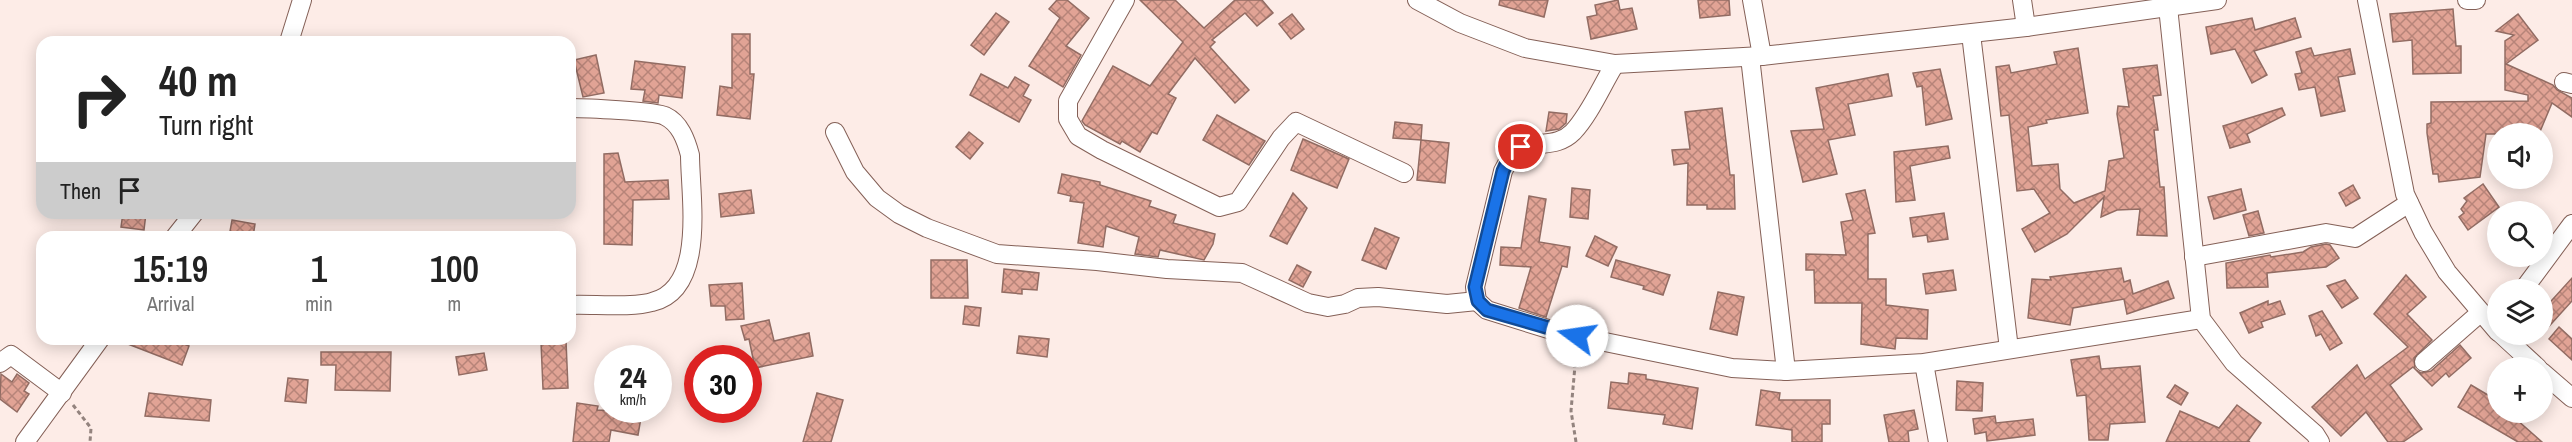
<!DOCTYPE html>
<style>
:root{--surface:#fff;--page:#f2f2f2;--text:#222;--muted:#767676}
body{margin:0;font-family:"Archivo Narrow",sans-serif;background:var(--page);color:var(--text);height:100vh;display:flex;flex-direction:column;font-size:22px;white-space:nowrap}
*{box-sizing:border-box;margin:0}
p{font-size:20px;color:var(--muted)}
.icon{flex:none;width:33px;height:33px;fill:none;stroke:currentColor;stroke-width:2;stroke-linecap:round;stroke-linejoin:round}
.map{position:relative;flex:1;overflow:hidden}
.panel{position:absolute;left:36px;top:231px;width:540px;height:114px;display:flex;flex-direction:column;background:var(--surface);border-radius:18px;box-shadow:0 3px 15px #0003}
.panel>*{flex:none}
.hud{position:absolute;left:36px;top:36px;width:540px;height:183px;border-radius:18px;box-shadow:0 3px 15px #0003;background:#fff;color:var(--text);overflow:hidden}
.tools{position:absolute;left:2487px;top:123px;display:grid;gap:12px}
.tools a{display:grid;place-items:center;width:66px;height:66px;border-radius:50%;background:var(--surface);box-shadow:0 3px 15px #0003;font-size:30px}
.speed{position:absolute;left:594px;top:345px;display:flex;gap:12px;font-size:30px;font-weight:700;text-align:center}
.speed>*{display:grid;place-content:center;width:78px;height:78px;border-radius:50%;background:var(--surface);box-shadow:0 3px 15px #0003;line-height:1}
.speed small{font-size:15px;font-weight:400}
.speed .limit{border:9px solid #d22;background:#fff;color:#111}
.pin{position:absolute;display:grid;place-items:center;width:51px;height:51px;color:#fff;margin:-26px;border:3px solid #fff;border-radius:50%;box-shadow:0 2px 6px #0007}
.me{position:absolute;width:66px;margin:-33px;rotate:284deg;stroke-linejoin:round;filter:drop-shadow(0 0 4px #0008)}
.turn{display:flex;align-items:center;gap:21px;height:126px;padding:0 24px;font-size:27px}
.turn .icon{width:78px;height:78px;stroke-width:2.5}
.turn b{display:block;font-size:42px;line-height:51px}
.then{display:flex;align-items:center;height:57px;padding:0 24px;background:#0003;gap:12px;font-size:22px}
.eta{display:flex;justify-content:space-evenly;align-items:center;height:102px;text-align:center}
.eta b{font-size:36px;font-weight:600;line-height:42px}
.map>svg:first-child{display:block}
.building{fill:url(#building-cross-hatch);stroke:#926c63;stroke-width:1.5}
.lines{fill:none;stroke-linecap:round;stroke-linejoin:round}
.minor-casing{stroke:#846057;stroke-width:20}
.path{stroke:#93837e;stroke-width:3;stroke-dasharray:4.5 3;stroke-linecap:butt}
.minor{stroke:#fff;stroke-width:18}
.route-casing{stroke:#114b97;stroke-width:15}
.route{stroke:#1a73e8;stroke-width:10}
</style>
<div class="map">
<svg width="2572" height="442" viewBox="0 0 2572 442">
<defs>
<pattern id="building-cross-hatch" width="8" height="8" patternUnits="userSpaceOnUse" patternTransform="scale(1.5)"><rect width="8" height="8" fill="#e1a395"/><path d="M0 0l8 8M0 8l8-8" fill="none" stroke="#b78479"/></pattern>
</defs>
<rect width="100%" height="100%" fill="#fdece7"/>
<!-- building -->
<g class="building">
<polygon points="1057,0 1067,0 1089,18 1066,46 1081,55 1063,87 1029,66 1060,18 1049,9"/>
<polygon points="1140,0 1175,0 1204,28 1235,0 1262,0 1273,13 1257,26 1245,13 1212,40 1215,42 1210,47 1249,90 1235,103 1195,58 1168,94 1176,98 1157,134 1152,132 1140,152 1122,141 1120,144 1085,125 1082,121 1113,66 1150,86 1183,42"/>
<polygon points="1500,0 1548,0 1544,17 1499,5"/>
<polygon points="1618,0 1620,10 1632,8 1637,29 1591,39 1587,17 1597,15 1595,5"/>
<polygon points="1698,0 1729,0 1730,15 1700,18"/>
<polygon points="2453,9 2456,46 2461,46 2461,73 2413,74 2412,40 2393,42 2390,14"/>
<polygon points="996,13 1009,22 984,55 971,45"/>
<polygon points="1292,14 1304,29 1291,39 1279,24"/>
<polygon points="2518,14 2538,40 2506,64 2553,85 2557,90 2572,98 2572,117 2552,103 2539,134 2486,134 2480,177 2439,182 2438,174 2433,174 2427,133 2427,124 2431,123 2431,102 2528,101 2528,95 2505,90 2505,41 2514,35 2496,31"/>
<polygon points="2252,18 2255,30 2295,18 2301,37 2254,51 2267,75 2252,83 2235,49 2211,54 2206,27"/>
<polygon points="732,34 750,34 750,74 754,74 750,119 717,115 720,86 732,88"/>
<polygon points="2078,48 2088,113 2046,120 2047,123 2028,127 2032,166 2058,164 2060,189 2074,203 2105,191 2109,161 2124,158 2117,114 2118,106 2129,107 2123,69 2157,65 2161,95 2153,96 2158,130 2154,130 2160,187 2164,187 2167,236 2137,235 2140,209 2117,210 2101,217 2104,197 2067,234 2035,252 2022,229 2050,213 2034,189 2017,191 2009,115 2001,116 1996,67 2009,65 2011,73 2057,64 2054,52"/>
<polygon points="2311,48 2314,56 2350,49 2355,74 2338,77 2345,111 2321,116 2315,87 2299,90 2295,74 2302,73 2296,52"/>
<polygon points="596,55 604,93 583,97 574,60"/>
<polygon points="635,61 685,67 682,98 659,95 658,103 643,101 645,90 631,89"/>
<polygon points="1940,69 1952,119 1926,125 1922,86 1917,87 1913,73"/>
<polygon points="981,74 1008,88 1015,77 1029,85 1023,96 1031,100 1019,122 970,95"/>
<polygon points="1888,74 1892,96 1848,104 1855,135 1828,140 1837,174 1803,182 1791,131 1824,129 1816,88"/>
<polygon points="1722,108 1730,175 1734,175 1735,209 1707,209 1707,205 1687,205 1688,163 1674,165 1672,150 1690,149 1685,112"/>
<polygon points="2282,108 2285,115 2247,134 2250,142 2230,148 2223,126"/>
<polygon points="1549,112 1567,114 1566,123 1559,129 1546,131"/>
<polygon points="1217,115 1265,141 1249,165 1203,140"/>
<polygon points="1395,122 1422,125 1421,140 1393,138"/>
<polygon points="969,132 983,143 970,159 956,147"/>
<polygon points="1303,139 1349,159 1337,188 1291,170"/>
<polygon points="1421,140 1449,143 1445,183 1417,180"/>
<polygon points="1948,146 1950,158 1910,166 1915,200 1896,202 1894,152"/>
<polygon points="618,153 625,182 668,180 669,199 633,200 632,245 604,244 604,154"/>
<polygon points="1062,174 1100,182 1100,185 1151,201 1149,206 1176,215 1173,223 1215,234 1213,244 1204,260 1160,250 1158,257 1135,254 1139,237 1106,226 1103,247 1078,243 1084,203 1070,201 1071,196 1058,193"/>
<polygon points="2483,184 2499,207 2468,230 2459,217 2464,213 2461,209 2467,201 2464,198"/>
<polygon points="2353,185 2360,198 2346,206 2339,193"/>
<polygon points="1572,188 1590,190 1588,219 1570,217"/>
<polygon points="2241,189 2246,210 2214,219 2208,197"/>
<polygon points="751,190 754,213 721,217 719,194"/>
<polygon points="1865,190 1875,233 1868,234 1868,279 1886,279 1886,305 1928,310 1927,339 1896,338 1895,349 1861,344 1862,303 1815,303 1814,270 1806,270 1806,254 1846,255 1841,222 1853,220 1846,194"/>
<polygon points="1293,193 1307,208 1287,244 1270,236"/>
<polygon points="1529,196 1546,199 1539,242 1570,247 1567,267 1562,266 1546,317 1519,308 1531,267 1500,265 1501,247 1521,248"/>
<polygon points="2258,211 2264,233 2249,236 2243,215"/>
<polygon points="123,213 146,213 144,230 121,227"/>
<polygon points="1944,213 1948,239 1928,242 1927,235 1913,237 1910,218"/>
<polygon points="232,220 255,224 253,237 229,237"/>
<polygon points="1375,228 1399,238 1386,269 1362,260"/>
<polygon points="1595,236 1617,247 1608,266 1586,256"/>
<polygon points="2326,244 2330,245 2339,258 2326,267 2267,273 2268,287 2227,288 2226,263 2270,255 2271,257 2303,252 2311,247"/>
<polygon points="931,260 967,260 968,298 931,298"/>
<polygon points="1616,260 1670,275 1663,295 1643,289 1644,286 1611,277"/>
<polygon points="1297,265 1311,272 1303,287 1289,280"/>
<polygon points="2121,268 2124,282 2130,280 2133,294 2168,281 2174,298 2127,314 2124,299 2073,308 2070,325 2028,318 2032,279 2051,280 2050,277"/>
<polygon points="1004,269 1039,273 1037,290 1022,289 1022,294 1002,292"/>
<polygon points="1953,270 1956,290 1926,294 1923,274"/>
<polygon points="2406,275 2426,297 2407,314 2432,340 2414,358 2415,369 2421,373 2431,371 2460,345 2471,358 2449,377 2446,373 2432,386 2413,367 2390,385 2422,429 2403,442 2388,442 2366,412 2341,436 2312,407 2357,365 2365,379 2408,347 2374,314"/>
<polygon points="2572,278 2572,301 2542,334 2542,311"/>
<polygon points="2345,280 2358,298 2342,308 2327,286"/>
<polygon points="742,283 744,319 726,320 725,306 711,306 709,285"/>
<polygon points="1718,292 1744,297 1737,335 1710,329"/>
<polygon points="2268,301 2268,305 2280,301 2285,314 2261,322 2263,327 2249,333 2240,313"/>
<polygon points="965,306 981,308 979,326 963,324"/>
<polygon points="2322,311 2342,343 2330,350 2321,334 2316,336 2309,316"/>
<polygon points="769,320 774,341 809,333 813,356 755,368 749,339 745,340 741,326"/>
<polygon points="2559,327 2572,339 2572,360 2549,339"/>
<polygon points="1019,336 1049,339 1047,357 1017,353"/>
<polygon points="115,339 171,339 189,346 182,365"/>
<polygon points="566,341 568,388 543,389 541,342"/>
<polygon points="321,352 391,352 390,391 335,390 336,365 321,365"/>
<polygon points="484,353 487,370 459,375 456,357"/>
<polygon points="2099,356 2101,369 2140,366 2145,422 2110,424 2108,440 2089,440 2086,395 2077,396 2071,360"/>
<polygon points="1629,373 1646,375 1646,379 1698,388 1692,429 1663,424 1665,415 1608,408 1611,382 1628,384"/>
<polygon points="1,374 12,382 17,374 29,383 24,391 29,394 17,412 0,399"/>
<polygon points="288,378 308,380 306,403 285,401"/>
<polygon points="1957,381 1983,383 1982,411 1956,410"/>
<polygon points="2175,385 2188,393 2181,405 2167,397"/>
<polygon points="2471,385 2498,401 2498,412 2508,412 2542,442 2518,442 2458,407"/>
<polygon points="1761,390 1780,393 1779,400 1830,400 1830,424 1822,424 1822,442 1792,442 1792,430 1756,425"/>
<polygon points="149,393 211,400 209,421 145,416"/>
<polygon points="817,393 843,400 831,442 803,442"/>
<polygon points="577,403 598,406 597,410 642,412 638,435 611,430 609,442 573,442"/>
<polygon points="2237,405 2261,423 2248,441 2250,442 2166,442 2180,411 2219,428"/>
<polygon points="1914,410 1918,429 1908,431 1909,442 1889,442 1884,415"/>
<polygon points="1995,416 1996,423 2033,419 2035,435 1987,441 1986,432 1975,434 1973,419"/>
</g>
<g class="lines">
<!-- minor casing -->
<g class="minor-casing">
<g id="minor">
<polyline points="1125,0 1068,101 1068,119 1078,136 1102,150 1219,207 1238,202 1281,138 1296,122 1404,173"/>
<polyline points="1417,0 1460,23 1525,48 1615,64 1762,56 2026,27 2217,0"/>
<polyline points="1752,0 1762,56"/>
<polyline points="2022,0 2026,27"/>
<polyline points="2367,0 2405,194 2423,232 2447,272 2498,332"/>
<polyline points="2467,0 2476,0"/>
<polyline points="2168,7 2201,319 2234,363 2315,434 2320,442"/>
<polyline points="1971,34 2009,349"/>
<polyline points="289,42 302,0"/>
<polyline points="1750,57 1786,371"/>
<path d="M1615 64C1602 85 1590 114 1573 132 1550 155 1522 129 1503 171L1475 287 1477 301 1487 310 1561 333 1732 368 1786 371 1924 363 2201 319"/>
<polyline points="2564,82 2572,84"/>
<path d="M570 108C584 108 655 111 665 116 680 123 686 140 690 155 690 196 707 289 652 302 632 308 593 304 570 305"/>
<polyline points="835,132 855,172 877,198 899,214 927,228 997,254 1097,261 1167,269 1242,273 1308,303 1328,307 1345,304 1358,298 1378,297 1447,304 1477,301"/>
<polyline points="175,237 194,213"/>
<polyline points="2194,257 2326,233 2355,238 2409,203"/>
<polyline points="2523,290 2572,224"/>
<polyline points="2501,334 2538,368"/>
<polyline points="2424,362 2480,313"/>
<polyline points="0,363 11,355 62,393"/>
<polyline points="1924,363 1938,442"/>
<polyline points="2542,372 2572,398"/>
<polyline points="25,442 100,339"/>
</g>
</g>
<!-- path -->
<g class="path">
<polyline points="73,405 91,428 90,442"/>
<polyline points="1576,442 1571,411 1576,354"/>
</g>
<!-- minor -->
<use href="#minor" class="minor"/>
</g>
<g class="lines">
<!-- route casing -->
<g class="route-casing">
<polyline id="route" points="1521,147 1510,156 1503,171 1475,287 1478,301 1487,310 1577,336"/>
</g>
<!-- route -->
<use href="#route" class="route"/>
</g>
</svg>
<div class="tools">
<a><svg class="icon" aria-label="sound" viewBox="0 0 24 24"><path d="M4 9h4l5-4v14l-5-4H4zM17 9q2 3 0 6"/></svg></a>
<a><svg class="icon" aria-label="search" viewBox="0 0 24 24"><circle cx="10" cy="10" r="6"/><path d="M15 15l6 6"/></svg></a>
<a><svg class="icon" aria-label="layers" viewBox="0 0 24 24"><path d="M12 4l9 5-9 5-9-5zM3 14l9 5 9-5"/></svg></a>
<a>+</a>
</div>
<div class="speed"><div>24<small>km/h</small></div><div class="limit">30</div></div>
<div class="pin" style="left:1521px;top:147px;background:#d93025"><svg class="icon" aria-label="arrive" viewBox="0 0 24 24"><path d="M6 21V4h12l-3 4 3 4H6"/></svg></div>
<svg class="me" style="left:1577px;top:336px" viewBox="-20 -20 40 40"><circle r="19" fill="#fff"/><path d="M0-13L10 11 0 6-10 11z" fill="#1a73e8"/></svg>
<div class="hud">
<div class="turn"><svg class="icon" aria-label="right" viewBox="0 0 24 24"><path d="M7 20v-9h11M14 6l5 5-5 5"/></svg><div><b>40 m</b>Turn right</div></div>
<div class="then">Then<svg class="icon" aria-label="arrive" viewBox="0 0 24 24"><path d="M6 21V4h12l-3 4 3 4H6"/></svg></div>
</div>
<section class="panel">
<div class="eta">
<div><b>15:19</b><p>Arrival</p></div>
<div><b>1</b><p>min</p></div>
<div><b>100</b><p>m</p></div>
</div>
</section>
</div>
